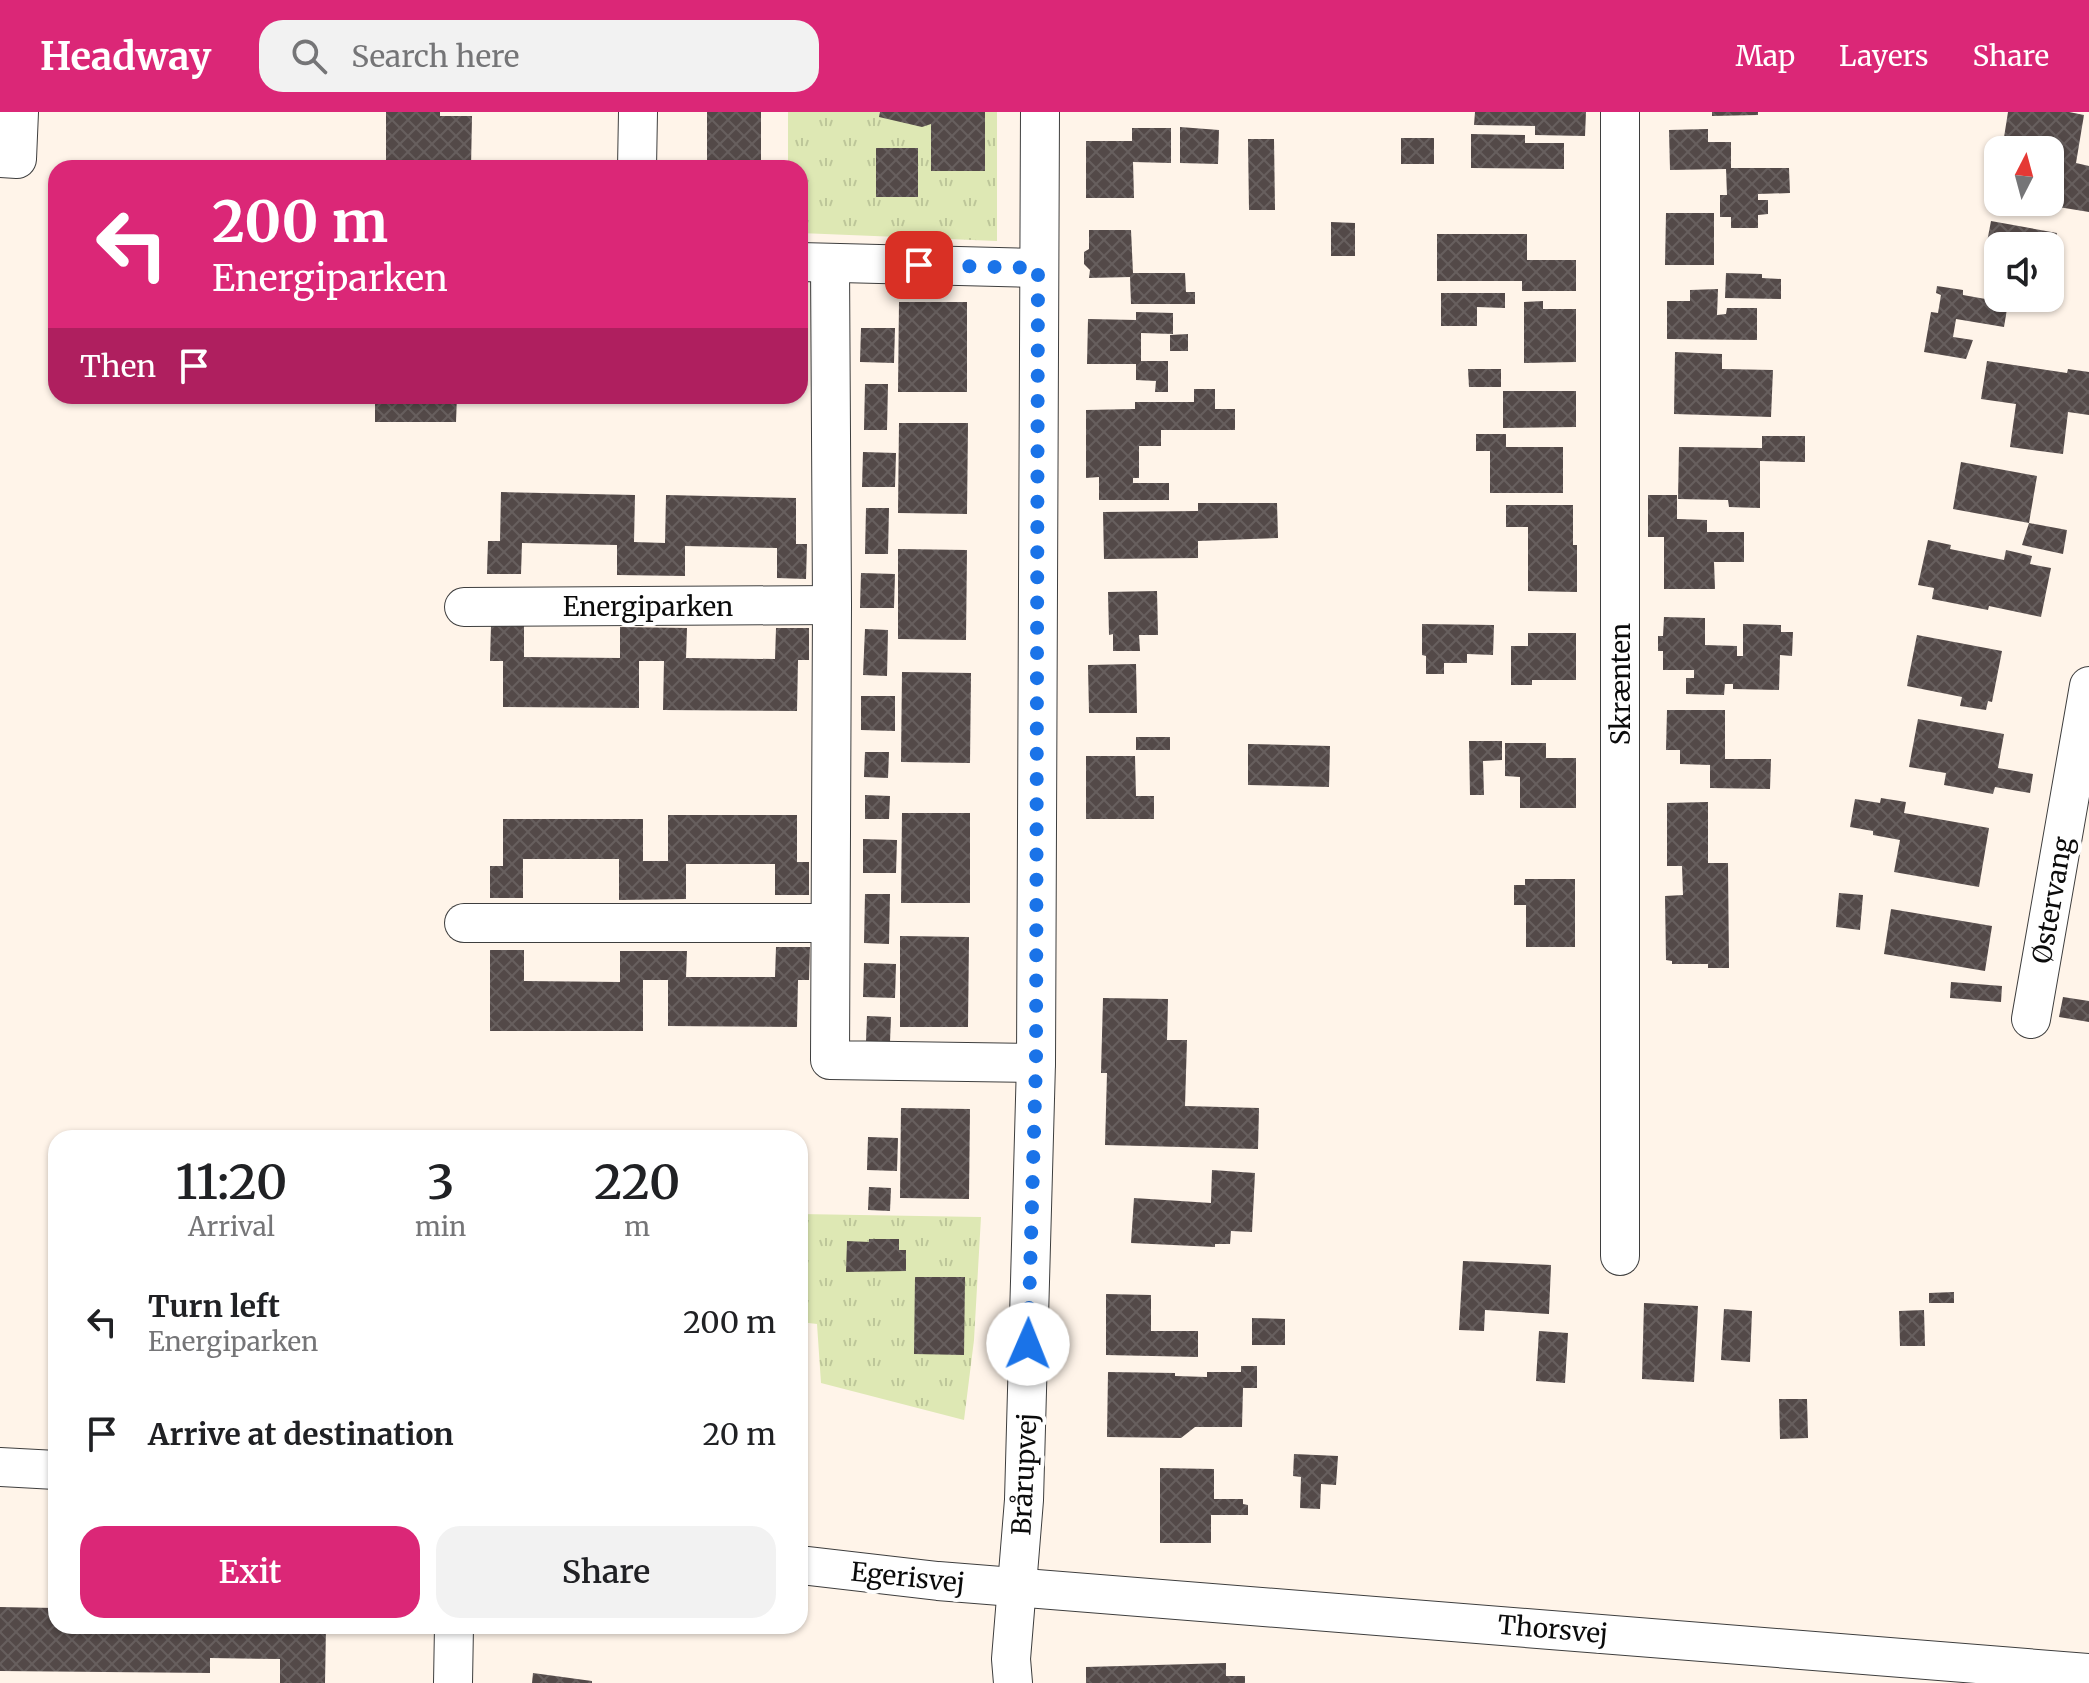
<!DOCTYPE html>
<meta charset="utf-8">
<style>
:root{--surface:#fff;--page:#f2f2f2;--text:#202124;--muted:#757577;--accent:#db2777}
body{margin:0;font-family:Merriweather,serif;background:var(--page);color:var(--text);height:100vh;display:flex;flex-direction:column;font-size:30px;white-space:nowrap}
*{box-sizing:border-box;margin:0}
p{font-size:26px;color:var(--muted)}
.icon{flex:none;width:44px;height:44px;fill:none;stroke:currentColor;stroke-width:2;stroke-linecap:round;stroke-linejoin:round}
.map{position:relative;flex:1;overflow:hidden}
.sheet{position:absolute;left:48px;top:1018px;width:760px;height:504px;display:flex;flex-direction:column;background:var(--surface);border-radius:24px;box-shadow:0 2px 6px #0004}
.sheet>*{flex:none}
.guide{position:absolute;left:48px;top:48px;width:760px;height:244px;border-radius:24px;box-shadow:0 2px 6px #0004;background:#db2777;color:#fff;overflow:hidden}
.needle{width:52px;rotate:6deg}
.buttons{position:absolute;left:1984px;top:24px;display:grid;gap:16px}
.buttons a{display:grid;place-items:center;width:80px;height:80px;border-radius:16px;background:var(--surface);box-shadow:0 2px 6px #0004;font-size:40px}
.pin{position:absolute;display:grid;place-items:center;width:68px;height:68px;color:#fff;margin:-34px;border-radius:16px;box-shadow:0 4px 12px #0006}
.me{position:absolute;width:88px;margin:-44px;rotate:1deg;stroke-linejoin:round;filter:drop-shadow(0 0 6px #0008)}
.turn{display:flex;align-items:center;gap:28px;height:168px;padding:0 32px;font-size:36px}
.turn .icon{width:104px;height:104px;stroke-width:2.5}
.turn b{display:block;font-size:56px;line-height:68px}
.then{display:flex;align-items:center;height:76px;padding:0 32px;background:#0003;gap:16px;font-size:30px}
.eta{display:flex;justify-content:space-evenly;align-items:center;height:136px;text-align:center}
.eta b{font-size:48px;font-weight:600;line-height:56px}
.cta{display:flex;gap:16px;margin-top:auto;padding:16px 32px}
.cta a{flex:1;height:92px;border-radius:24px;background:var(--accent);color:#fff;font-size:32px;font-weight:600;line-height:92px;text-align:center}
.cta a+a{background:var(--page);color:var(--text)}
ul{padding:0;list-style:none}
li{display:flex;align-items:center;gap:24px;height:112px;padding:0 32px}
li div{flex:1}
li b{display:block;font-size:30px}
li em{font-style:normal}
header{display:flex;align-items:center;gap:48px;box-sizing:border-box;height:112px;padding:0 40px;background:var(--accent);color:#fff}
header strong{font-size:38px}
nav{display:flex;gap:44px;margin-inline-start:auto;font-size:28px}
.search{width:560px;height:72px;background:var(--page);display:flex;align-items:center;gap:20px;box-sizing:border-box;padding:0 28px;border-radius:24px;color:var(--muted);font-size:30px}
.map>svg:first-child{display:block}
.grass{fill:url(#grass-tufts)}
.building{fill:url(#building-cross-hatch)}
.lines{fill:none;stroke-linecap:round;stroke-linejoin:round}
.minor-casing{stroke:#3e3e3e;stroke-width:40}
.minor{stroke:#fff;stroke-width:38}
.route{stroke:#1a73e8;stroke-width:14;stroke-dasharray:0 25.2}
.labels{text-anchor:middle;dominant-baseline:central;stroke-width:8;stroke-linejoin:round;paint-order:stroke}
.street-label{font-size:26px;fill:#0b0b0b;stroke:#fff}
</style>
<header>
<strong>Headway</strong>
<div class="search"><svg class="icon" aria-label="search" viewBox="0 0 24 24"><circle cx="10" cy="10" r="6"/><path d="M15 15l6 6"/></svg>Search here</div>
<nav><a>Map</a><a>Layers</a><a>Share</a></nav>
</header>
<div class="map">
<svg width="2089" height="1571" viewBox="0 0 2089 1571">
<defs>
<pattern id="grass-tufts" width="24" height="20" patternUnits="userSpaceOnUse" patternTransform="scale(2)"><rect width="24" height="20" fill="#dee8b4"/><path d="M3 7l-1-3M5 7V3M7 7l1-3M15 17l-1-3M17 17v-4M19 17l1-3" fill="none" stroke="#bdc699"/></pattern>
<pattern id="building-cross-hatch" width="8" height="8" patternUnits="userSpaceOnUse" patternTransform="scale(2)"><rect width="8" height="8" fill="#534948"/><path d="M0 0l8 8M0 8l8-8" fill="none" stroke="#675f5e"/></pattern>
</defs>
<rect width="100%" height="100%" fill="#fff4e9"/>
<!-- grass -->
<g class="grass">
<polygon points="788,0 997,0 997,129 800,121 800,56 788,56"/>
<polygon points="800,1102 981,1105 974,1228 964,1308 821,1271 817,1212 800,1210"/>
</g>
<!-- building -->
<g class="building">
<polygon points="386,0 440,0 440,4 472,4 471,56 386,56"/>
<rect x="707" y="0" width="54" height="56"/>
<polygon points="880,0 985,0 985,59 931,59 931,12 922,15 879,5"/>
<polygon points="1475,0 1586,0 1585,24 1535,23 1535,14 1474,13"/>
<polygon points="1712,0 1758,0 1758,3 1712,4"/>
<polygon points="2008,0 2069,0 2084,3 2076,51 2089,54 2089,100 2040,92 2050,90 2050,38 2002,38"/>
<polygon points="1180,15 1219,18 1218,52 1180,51"/>
<polygon points="1132,16 1171,16 1171,51 1133,50 1134,86 1086,86 1086,29 1132,29"/>
<polygon points="1708,17 1708,30 1731,30 1731,56 1789,56 1790,81 1758,82 1758,88 1768,88 1768,102 1758,103 1758,116 1731,116 1731,105 1720,105 1720,83 1727,83 1726,57 1670,58 1669,18"/>
<polygon points="1471,22 1525,23 1525,31 1564,31 1564,57 1471,56"/>
<rect x="1401" y="26" width="33" height="26"/>
<polygon points="1248,27 1274,27 1275,98 1249,98"/>
<rect x="876" y="36" width="42" height="49"/>
<polygon points="1666,101 1714,101 1714,153 1665,153"/>
<polygon points="1991,109 2057,121 2051,153 2050,134 1998,134 1987,130"/>
<polygon points="1331,110 1355,111 1355,144 1331,144"/>
<polygon points="1089,118 1131,118 1133,161 1185,161 1186,180 1195,180 1195,192 1131,192 1130,165 1089,166 1090,158 1084,152 1084,140 1089,137"/>
<polygon points="1437,122 1527,122 1527,148 1576,148 1576,179 1522,179 1522,169 1437,169"/>
<polygon points="1997,142 1998,142 1998,178 1990,176"/>
<polygon points="1726,161 1762,162 1762,166 1781,167 1781,187 1725,186"/>
<polygon points="1937,174 1963,178 1963,183 2008,191 2004,215 1956,207 1953,225 1973,228 1966,247 1924,240 1931,200 1938,201 1941,183 1936,181"/>
<polygon points="1718,177 1717,203 1726,202 1727,196 1757,196 1757,228 1667,227 1667,189 1690,189 1690,178"/>
<polygon points="1441,181 1505,181 1505,196 1477,195 1477,214 1441,214"/>
<polygon points="1543,189 1543,197 1576,197 1576,250 1524,251 1524,190"/>
<polygon points="899,190 967,190 967,280 898,280"/>
<polygon points="1136,200 1173,201 1173,222 1141,221 1141,249 1168,249 1168,280 1155,280 1156,269 1136,268 1136,252 1087,252 1088,207 1136,208"/>
<polygon points="861,216 895,216 894,251 860,250"/>
<polygon points="1188,222 1188,239 1170,239 1170,223"/>
<polygon points="1675,240 1722,242 1722,257 1773,258 1771,305 1674,302"/>
<polygon points="1987,249 2067,261 2068,257 2089,260 2089,303 2068,300 2063,342 2010,335 2016,292 1981,287"/>
<polygon points="1468,257 1501,257 1501,275 1469,275"/>
<polygon points="865,272 888,272 887,318 864,318"/>
<polygon points="1194,277 1215,277 1215,297 1235,297 1235,318 1161,318 1161,334 1139,334 1139,366 1133,366 1133,371 1169,371 1169,388 1099,388 1099,365 1086,366 1086,298 1135,297 1135,290 1194,290"/>
<polygon points="1503,279 1576,279 1576,315 1503,316"/>
<polygon points="375,284 457,284 456,310 375,310"/>
<polygon points="899,311 968,311 967,402 898,401"/>
<polygon points="1476,322 1506,322 1506,335 1563,335 1563,381 1490,381 1490,339 1476,339"/>
<polygon points="1762,324 1805,324 1805,350 1760,349 1760,396 1729,395 1728,388 1678,387 1679,335 1762,336"/>
<polygon points="863,340 896,341 895,375 862,375"/>
<polygon points="1961,350 2037,364 2029,411 2067,418 2063,442 2022,433 2029,411 1953,397"/>
<polygon points="501,380 635,383 634,430 665,431 666,383 796,386 796,432 807,432 806,467 777,466 777,436 685,434 685,464 617,463 617,433 522,431 521,462 487,462 488,429 500,429"/>
<polygon points="1648,383 1677,383 1677,407 1707,408 1707,420 1744,420 1744,450 1714,450 1715,477 1664,477 1664,425 1648,425"/>
<polygon points="1198,391 1277,391 1278,426 1198,429 1198,446 1104,447 1103,400 1198,399"/>
<polygon points="1506,393 1573,393 1573,433 1577,433 1577,480 1528,479 1528,415 1506,415"/>
<polygon points="866,396 889,396 888,442 865,442"/>
<polygon points="1928,428 1951,433 1950,437 2004,448 2006,438 2032,444 2030,452 2051,456 2041,505 1989,494 1988,498 1932,487 1934,476 1918,473"/>
<polygon points="898,437 967,438 966,528 898,527"/>
<polygon points="861,461 895,462 894,496 860,496"/>
<polygon points="1157,479 1158,523 1139,523 1140,539 1113,539 1113,522 1109,523 1108,480"/>
<polygon points="1664,505 1705,506 1705,533 1737,534 1737,544 1743,544 1743,512 1781,513 1781,520 1793,520 1792,544 1780,543 1779,578 1733,577 1733,572 1725,572 1724,583 1686,582 1686,566 1694,566 1694,558 1663,558 1663,539 1658,539 1658,524 1663,524"/>
<polygon points="1422,512 1494,513 1493,543 1467,542 1467,551 1444,551 1444,562 1426,562 1426,544 1422,543"/>
<polygon points="491,514 524,514 524,545 620,546 620,515 687,516 686,546 775,547 776,516 809,516 809,548 798,548 797,599 663,598 664,549 639,549 639,596 503,595 503,549 490,549"/>
<polygon points="865,517 888,518 887,564 863,563"/>
<polygon points="1528,521 1576,521 1576,568 1532,568 1532,573 1511,573 1511,534 1528,534"/>
<polygon points="1917,523 2002,539 1992,590 1988,589 1986,598 1960,594 1962,585 1907,574"/>
<polygon points="1136,552 1137,601 1089,601 1088,553"/>
<polygon points="902,560 971,561 970,651 901,650"/>
<polygon points="861,584 895,584 895,619 861,618"/>
<polygon points="1667,598 1725,598 1725,647 1771,647 1770,677 1710,676 1710,653 1680,652 1680,638 1666,638"/>
<polygon points="1918,607 2004,622 1998,656 2033,662 2030,681 1995,675 1993,682 1944,673 1946,661 1909,655"/>
<rect x="1136" y="625" width="34" height="13"/>
<polygon points="1469,629 1502,629 1502,648 1483,649 1484,683 1470,683"/>
<polygon points="1505,631 1546,631 1546,646 1576,646 1576,696 1520,696 1520,665 1505,664"/>
<polygon points="1248,632 1330,634 1329,675 1248,673"/>
<polygon points="865,640 889,640 888,666 864,665"/>
<polygon points="1086,644 1135,644 1136,684 1154,684 1154,707 1086,707"/>
<polygon points="865,683 890,684 889,707 865,707"/>
<polygon points="1881,686 1906,690 1904,701 1989,716 1979,775 1894,760 1900,728 1873,723 1873,719 1850,715 1855,687 1880,691"/>
<polygon points="1708,690 1708,751 1728,751 1729,856 1708,856 1708,852 1672,852 1672,849 1666,848 1665,784 1683,783 1682,754 1667,754 1667,691"/>
<polygon points="902,701 970,701 970,791 901,791"/>
<polygon points="668,703 797,703 797,750 809,750 809,783 775,783 775,752 686,752 686,787 619,788 619,747 523,747 523,786 490,786 490,754 503,754 503,707 643,707 643,749 668,749"/>
<polygon points="863,727 897,728 896,761 863,761"/>
<polygon points="1525,767 1575,767 1575,835 1526,835 1526,793 1514,793 1514,773 1525,773"/>
<polygon points="1839,781 1863,783 1860,818 1836,815"/>
<polygon points="865,782 890,782 889,832 864,831"/>
<polygon points="1891,797 1992,814 1985,859 1884,842"/>
<polygon points="900,824 969,825 968,915 900,915"/>
<polygon points="776,835 810,835 809,868 798,868 797,915 668,914 668,868 643,868 643,919 490,919 490,838 524,838 524,869 620,870 620,839 687,839 686,865 775,865"/>
<polygon points="864,851 896,852 895,886 863,885"/>
<polygon points="1951,870 2002,874 2001,890 1950,886"/>
<polygon points="2063,885 2089,889 2089,910 2059,905"/>
<polygon points="1103,886 1168,887 1167,928 1187,928 1185,994 1259,996 1258,1037 1105,1033 1107,961 1101,961"/>
<polygon points="867,904 891,905 890,930 866,929"/>
<polygon points="901,996 970,997 969,1087 900,1086"/>
<polygon points="868,1025 898,1026 897,1059 867,1058"/>
<polygon points="1212,1058 1255,1061 1252,1120 1231,1119 1230,1132 1215,1132 1215,1135 1131,1131 1134,1086 1211,1091"/>
<polygon points="869,1075 891,1076 890,1099 868,1098"/>
<polygon points="869,1127 899,1127 899,1138 906,1138 906,1159 846,1160 847,1129 869,1130"/>
<polygon points="1463,1149 1551,1153 1549,1202 1485,1198 1484,1219 1459,1218"/>
<polygon points="915,1165 965,1165 964,1243 914,1242"/>
<polygon points="1954,1180 1954,1191 1929,1191 1929,1181"/>
<polygon points="1106,1182 1151,1183 1151,1219 1198,1219 1198,1245 1106,1243"/>
<polygon points="1644,1191 1698,1194 1694,1270 1642,1267"/>
<polygon points="1724,1197 1752,1199 1750,1250 1721,1248"/>
<polygon points="1924,1198 1925,1234 1900,1234 1899,1199"/>
<polygon points="1252,1206 1285,1207 1285,1233 1252,1233"/>
<polygon points="1539,1219 1568,1221 1565,1271 1536,1269"/>
<polygon points="1241,1254 1257,1254 1257,1276 1243,1276 1242,1315 1195,1315 1181,1326 1107,1325 1108,1260 1175,1261 1175,1264 1207,1265 1207,1260 1241,1260"/>
<polygon points="1779,1287 1807,1287 1808,1326 1780,1327"/>
<polygon points="1294,1342 1338,1344 1336,1373 1321,1372 1320,1397 1300,1396 1301,1365 1293,1364"/>
<polygon points="1160,1356 1214,1357 1214,1387 1243,1387 1243,1392 1248,1393 1248,1403 1211,1403 1211,1431 1160,1431"/>
<polygon points="0,1495 56,1496 56,1514 326,1514 325,1571 280,1571 280,1547 210,1546 210,1561 0,1559"/>
<polygon points="1226,1551 1226,1564 1245,1564 1245,1571 1086,1571 1086,1555"/>
<polygon points="533,1561 592,1569 592,1571 532,1571"/>
</g>
<g class="lines">
<!-- minor casing -->
<g class="minor-casing">
<g id="minor">
<polyline points="0,46 17,47 19,0"/>
<polyline points="637,56 638,0"/>
<polyline points="800,150 1038,156"/>
<polyline points="830,151 832,493 830,948 1036,951"/>
<polyline points="464,495 832,493"/>
<polyline points="464,811 830,811"/>
<polyline points="2031,907 2089,574"/>
<polyline points="1620,1144 1620,0"/>
<polyline points="0,1355 56,1358"/>
<polyline points="800,1453 938,1469 2089,1561"/>
<polyline points="453,1571 454,1514"/>
<polyline points="1013,1571 1011,1547 1024,1388 1036,951 1040,0"/>
</g>
</g>
<!-- minor -->
<use href="#minor" class="minor"/>
</g>
<g class="lines">
<!-- route -->
<polyline class="route" points="919,153 1038,156 1036,951 1028,1232"/>
</g>
<g class="labels">
<!-- street labels -->
<g class="street-label">
<text x="648" y="494">Energiparken</text>
<text transform="translate(1620 572) rotate(-90)">Skrænten</text>
<text transform="translate(2052 788) rotate(-80)">Østervang</text>
<text transform="translate(1024 1362) rotate(-87)">Brårupvej</text>
<text transform="translate(908 1465) rotate(6)">Egerisvej</text>
<text transform="translate(1553 1517) rotate(5)">Thorsvej</text>
</g>
</g>
</svg>
<div class="buttons">
<a><svg class="needle" viewBox="-14 -14 28 28"><path d="M0-13l5 13h-10z" fill="#e53935"/><path d="M0 13l5-13h-10z" fill="#757577"/></svg></a>
<a><svg class="icon" aria-label="sound" viewBox="0 0 24 24"><path d="M4 9h4l5-4v14l-5-4H4zM17 9q2 3 0 6"/></svg></a>
</div>
<div class="pin" style="left:919px;top:153px;background:#d93025"><svg class="icon" aria-label="arrive" viewBox="0 0 24 24"><path d="M6 21V4h12l-3 4 3 4H6"/></svg></div>
<svg class="me" style="left:1028px;top:1232px" viewBox="-20 -20 40 40"><circle r="19" fill="#fff"/><path d="M0-13L10 11 0 6-10 11z" fill="#1a73e8"/></svg>
<div class="guide">
<div class="turn"><svg class="icon" aria-label="left" viewBox="0 0 24 24"><path d="M17 20v-9H6M10 6l-5 5 5 5"/></svg><div><b>200 m</b>Energiparken</div></div>
<div class="then">Then<svg class="icon" aria-label="arrive" viewBox="0 0 24 24"><path d="M6 21V4h12l-3 4 3 4H6"/></svg></div>
</div>
<section class="sheet">
<div class="eta">
<div><b>11:20</b><p>Arrival</p></div>
<div><b>3</b><p>min</p></div>
<div><b>220</b><p>m</p></div>
</div>
<ul>
<li><svg class="icon" aria-label="left" viewBox="0 0 24 24"><path d="M17 20v-9H6M10 6l-5 5 5 5"/></svg><div><b>Turn left</b><p>Energiparken</p></div><em>200 m</em></li>
<li><svg class="icon" aria-label="arrive" viewBox="0 0 24 24"><path d="M6 21V4h12l-3 4 3 4H6"/></svg><div><b>Arrive at destination</b></div><em>20 m</em></li>
</ul>
<div class="cta"><a>Exit</a><a>Share</a></div>
</section>
</div>
